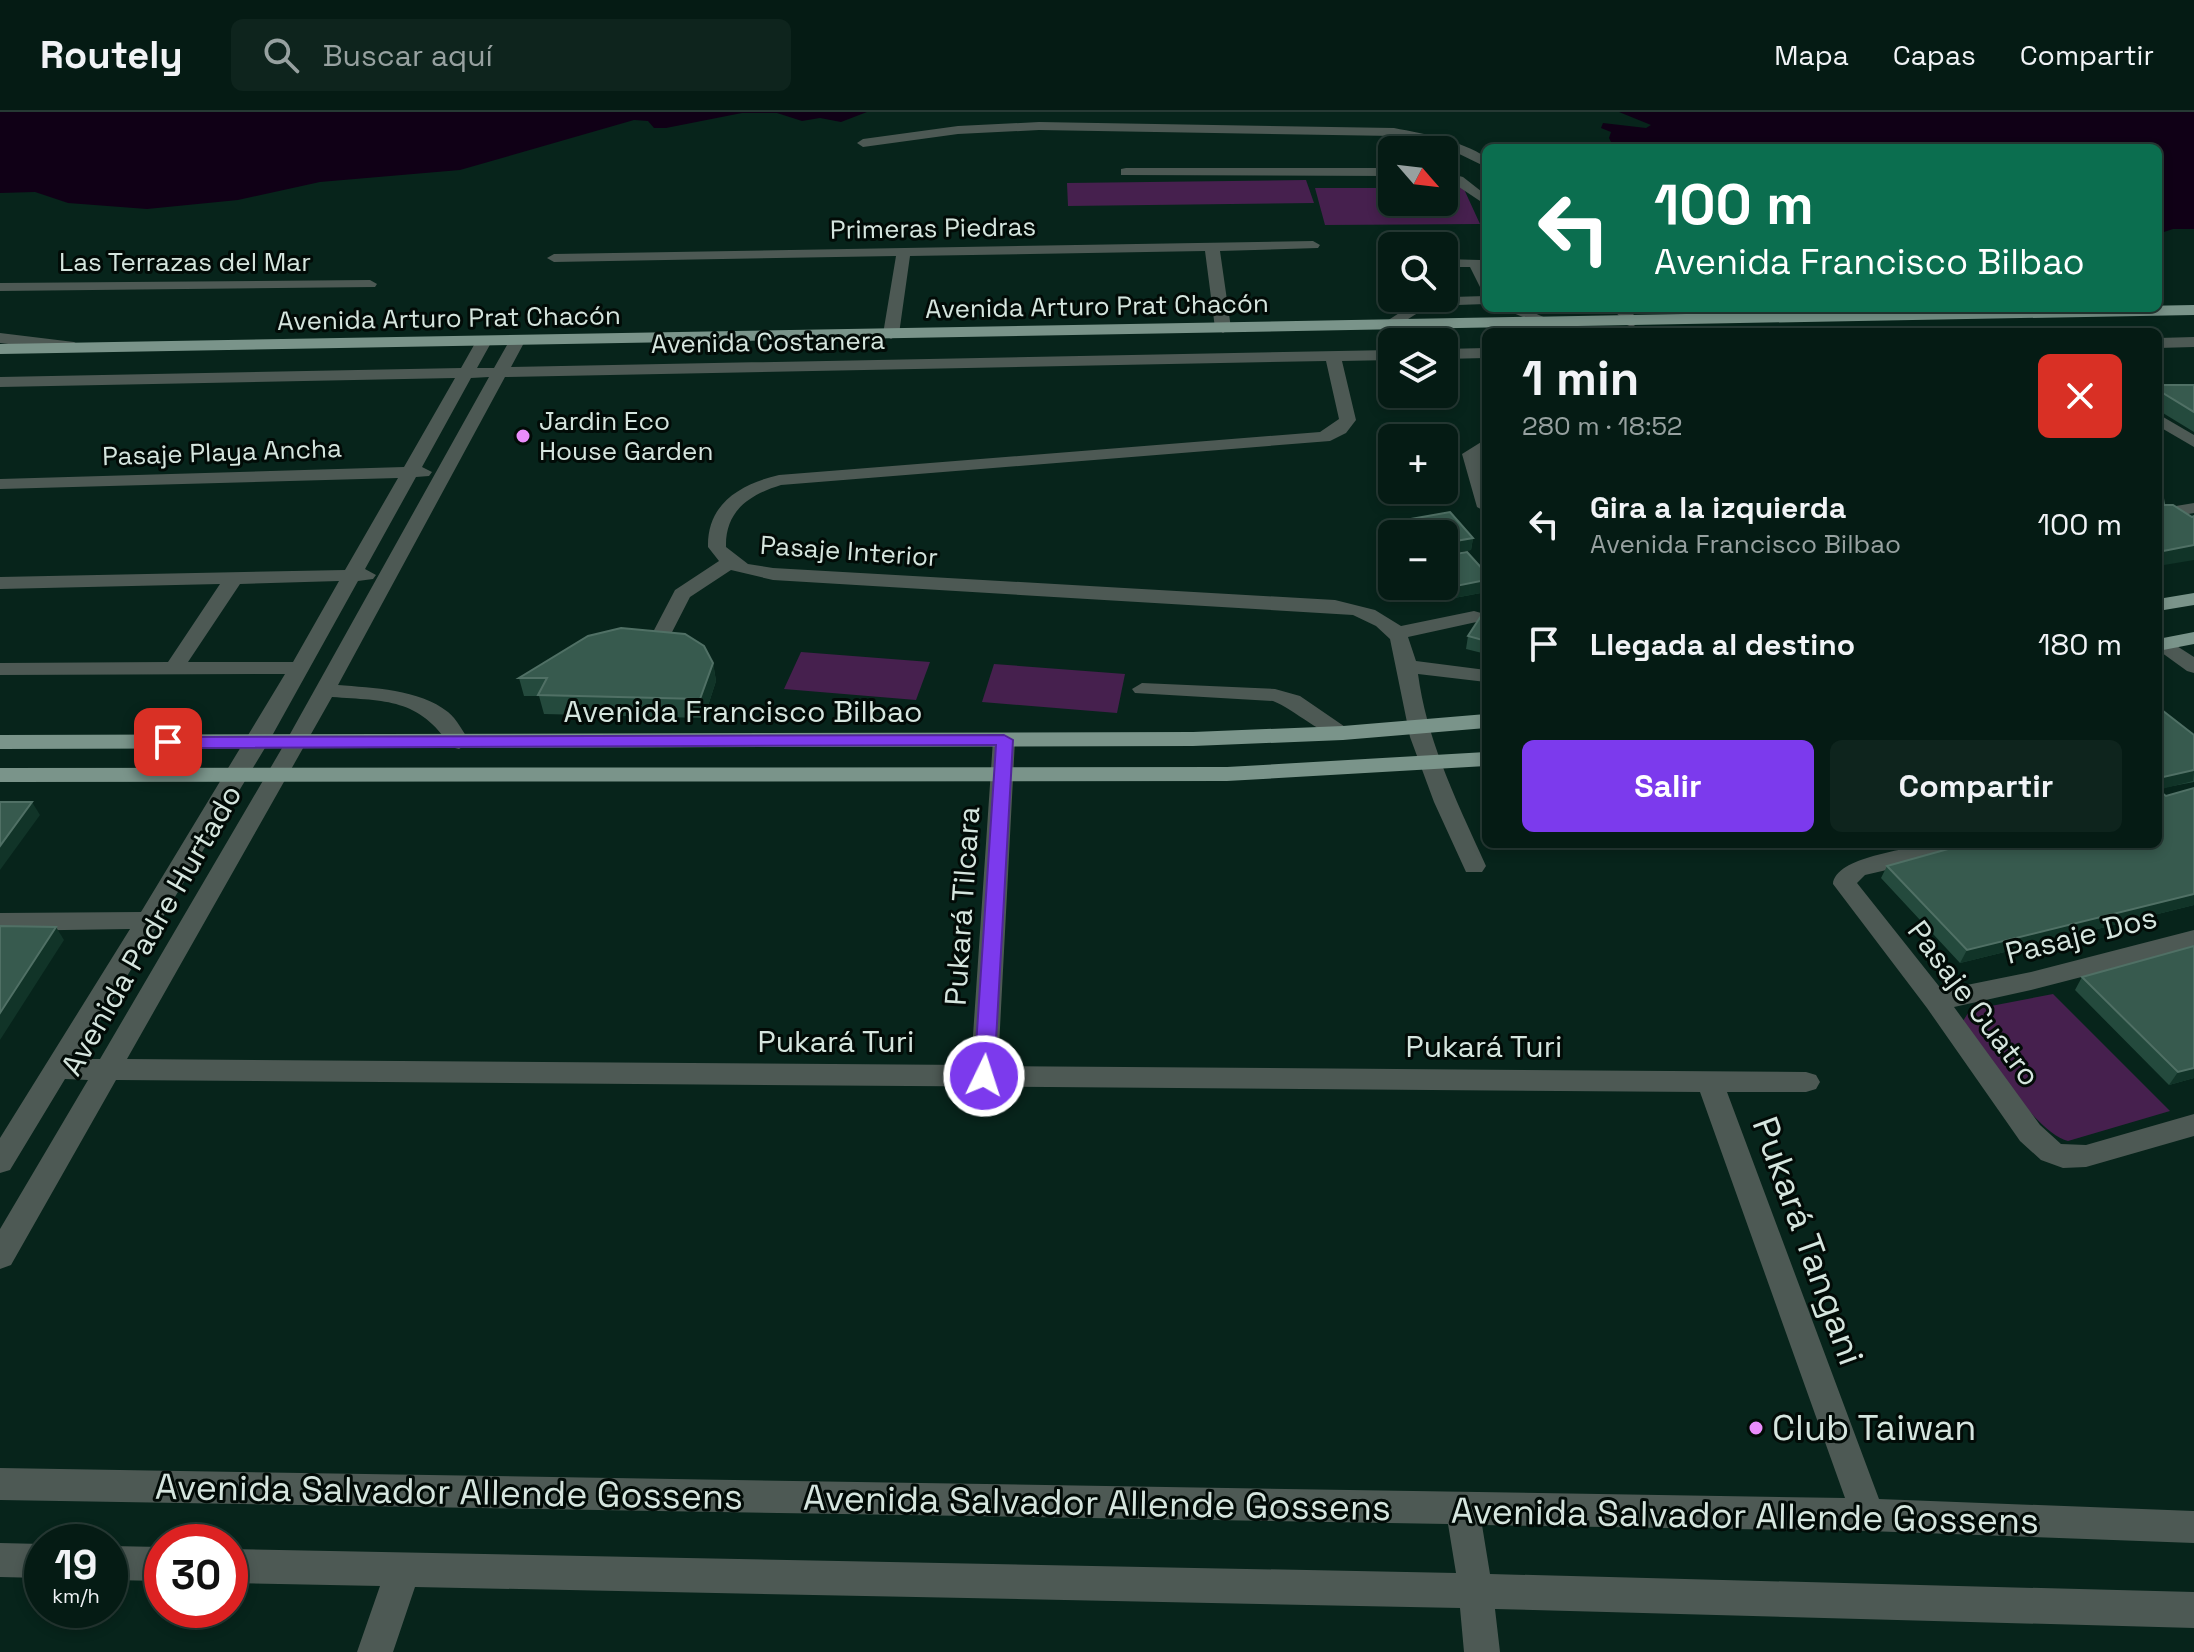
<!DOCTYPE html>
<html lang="es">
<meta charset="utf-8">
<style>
:root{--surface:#051b14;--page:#0e241d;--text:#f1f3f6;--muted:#97a1a0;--line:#263934;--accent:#7c3aed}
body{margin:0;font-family:"Space Grotesk",sans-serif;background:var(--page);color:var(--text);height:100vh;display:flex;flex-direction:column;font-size:30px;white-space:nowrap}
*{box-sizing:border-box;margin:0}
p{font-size:26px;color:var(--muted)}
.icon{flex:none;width:44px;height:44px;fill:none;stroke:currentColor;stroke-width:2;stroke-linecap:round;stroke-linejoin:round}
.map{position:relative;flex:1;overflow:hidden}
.panel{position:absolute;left:1482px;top:216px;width:680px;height:520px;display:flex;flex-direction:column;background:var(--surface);border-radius:12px;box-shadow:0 4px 12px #0003,0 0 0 2px var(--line)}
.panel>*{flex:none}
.top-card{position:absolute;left:1482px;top:32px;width:680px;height:168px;border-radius:12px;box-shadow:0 4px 12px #0003,0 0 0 2px var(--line);background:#0b6e4f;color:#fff;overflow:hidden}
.needle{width:52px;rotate:118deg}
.fabs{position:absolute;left:1378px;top:24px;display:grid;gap:16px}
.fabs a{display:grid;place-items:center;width:80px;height:80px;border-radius:12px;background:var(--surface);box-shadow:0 4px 12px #0003,0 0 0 2px var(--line);font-size:40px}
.speed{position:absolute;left:24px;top:1412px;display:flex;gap:16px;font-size:40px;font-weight:700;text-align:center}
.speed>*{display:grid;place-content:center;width:104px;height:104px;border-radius:50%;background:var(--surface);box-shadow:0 4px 12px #0003,0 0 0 2px var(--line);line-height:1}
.speed small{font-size:20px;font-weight:400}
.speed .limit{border:12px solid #d22;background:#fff;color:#111}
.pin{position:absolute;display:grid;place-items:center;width:68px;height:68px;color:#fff;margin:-34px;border-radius:16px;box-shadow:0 4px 12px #0006}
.me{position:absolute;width:88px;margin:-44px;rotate:4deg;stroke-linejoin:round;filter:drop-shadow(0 0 6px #0008)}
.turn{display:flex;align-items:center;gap:28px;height:168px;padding:0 40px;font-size:36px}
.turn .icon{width:104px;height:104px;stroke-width:2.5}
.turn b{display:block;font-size:56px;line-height:68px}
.round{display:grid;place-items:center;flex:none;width:84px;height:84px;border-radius:12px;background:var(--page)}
.headline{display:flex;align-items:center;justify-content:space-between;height:136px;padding:0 40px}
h1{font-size:48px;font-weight:700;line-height:60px}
.action{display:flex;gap:16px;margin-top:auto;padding:16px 40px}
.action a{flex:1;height:92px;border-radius:12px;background:var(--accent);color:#fff;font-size:32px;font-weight:700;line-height:92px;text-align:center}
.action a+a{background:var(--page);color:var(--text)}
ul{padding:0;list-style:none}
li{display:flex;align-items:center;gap:24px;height:120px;padding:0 40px}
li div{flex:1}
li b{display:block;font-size:30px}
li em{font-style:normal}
header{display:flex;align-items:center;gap:48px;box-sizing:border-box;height:112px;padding:0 40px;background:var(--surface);border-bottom:2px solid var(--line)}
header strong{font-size:38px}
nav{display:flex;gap:44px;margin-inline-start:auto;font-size:28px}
.search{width:560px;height:72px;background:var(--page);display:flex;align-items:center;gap:20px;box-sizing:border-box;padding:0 28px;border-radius:12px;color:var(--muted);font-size:30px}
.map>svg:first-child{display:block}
.green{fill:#46204e}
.water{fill:#100016}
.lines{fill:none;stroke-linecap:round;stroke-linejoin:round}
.minor{fill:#4d5954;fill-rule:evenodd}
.major{fill:#7a948a;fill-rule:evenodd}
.wall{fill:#244a3d}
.shaded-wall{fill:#113428}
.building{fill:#375a4e;stroke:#507065;stroke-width:2}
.route{fill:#7c3aed;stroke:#51269a;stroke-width:2}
.poi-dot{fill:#ea8dfc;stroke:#020b07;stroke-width:3}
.labels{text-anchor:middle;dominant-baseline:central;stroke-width:6;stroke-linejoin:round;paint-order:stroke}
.far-street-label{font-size:26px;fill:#d5e5de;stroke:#020b07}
.far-poi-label{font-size:26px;fill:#d5e5de;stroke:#020b07;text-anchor:start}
.street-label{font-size:30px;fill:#d5e5de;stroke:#020b07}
.near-street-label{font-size:36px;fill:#d5e5de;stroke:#020b07}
.near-poi-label{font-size:36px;fill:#d5e5de;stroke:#020b07;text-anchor:start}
</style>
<header>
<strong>Routely</strong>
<div class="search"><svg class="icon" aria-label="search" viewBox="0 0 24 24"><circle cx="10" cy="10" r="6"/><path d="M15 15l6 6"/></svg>Buscar aquí</div>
<nav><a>Mapa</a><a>Capas</a><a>Compartir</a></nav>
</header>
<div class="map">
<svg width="2194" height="1540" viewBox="0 0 2194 1540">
<rect width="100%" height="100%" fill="#07241b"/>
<!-- green -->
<g class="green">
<polygon points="1306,68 1314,91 1068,94 1067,71"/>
<polygon points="1444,75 1463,75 1480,112 1325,113 1315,76 1392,76 1392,90 1444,90"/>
<polygon points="801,540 930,550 916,588 784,577"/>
<polygon points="994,552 1125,562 1117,601 982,590"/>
<path d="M2053 882 2170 999 2068 1029C2038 1022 1987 945 1965 917L1963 909 1970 898Z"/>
</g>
<!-- water -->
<g class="water">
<polygon points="0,0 867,0 841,10 820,6 802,9 777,1 742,1 666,16 654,16 648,9 634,8 460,58 320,70 238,88 147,97 68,91 35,80 0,81"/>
<polygon points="1619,0 2194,0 2194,117 2173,117 2158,122 2158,36 1614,36 1609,26 1611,20 1601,16 1603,11 1646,16 1651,13"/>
</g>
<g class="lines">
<!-- minor -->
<g class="minor">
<path d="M1039 10 1394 16C1426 22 1459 28 1486 45V55L1449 37 1394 24 1039 18 958 22 863 35 857 31 863 27 958 14Z"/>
<polygon points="1126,56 1392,56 1392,64 1121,63 1121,57"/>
<polygon points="1444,60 1463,65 1486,83 1486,93 1453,71 1444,68"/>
<polygon points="1313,129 1320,133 1318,136 1220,139 1231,216 1223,221 1215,216 1205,139 910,144 899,222 891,227 883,222 896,144 554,150 547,146 554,142"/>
<polygon points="1444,147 1480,148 1486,159 1486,178 1481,177 1470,155 1444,155"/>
<polygon points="370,168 377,172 375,175 0,179 0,171"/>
<polygon points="1486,184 1486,192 1429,194 1392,217 1382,217 1379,214 1418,189 1417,186"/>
<polygon points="1501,196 1523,196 1555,210 1547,215 1542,213"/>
<polygon points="1612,196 1628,196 1640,210 1632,215 1627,213"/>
<polygon points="0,221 74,230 82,235 74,240 0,231"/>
<path d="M484 224 492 229 477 256H494L511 226 517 224 525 229 511 255 1392 238V248L1342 249 1356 308 1346 321 1330 329 781 373C749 383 725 399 726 435L748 452 773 456 1335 488 1375 498 1401 514 1474 499 1481 501 1484 505 1481 509 1408 525 1416 549 1486 558V570L1418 562C1427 630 1458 692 1486 754L1482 760H1466L1434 690 1410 625 1390 527 1376 514 1353 503 773 468 731 458 690 485 669 526 662 528 652 522 675 478 719 449 708 435C707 391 741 372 779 363L1320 320 1339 307 1326 249 505 265 338 573C373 576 419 577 448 600 457 607 463 620 470 630L459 637 451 635C419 586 386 589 332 585L127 947 971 953 993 628 1004 621 1012 623 1015 628 998 954 1806 960 1816 963 1820 970 1816 977 1806 980H1727L1879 1387 2194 1399V1431L1868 1419 1482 1413 1490 1462 2194 1480V1516L1495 1497 1500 1540H1464L1460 1496 415 1475 393 1540H357L380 1474 230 1471V1437L1456 1461 1448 1412 0 1388V1356L1845 1386 1700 980 116 968 11 1153 0 1157V1117L88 968 65 967 10 1058 0 1061V1026L130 817 0 819V801L141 800 285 562 0 563V551L168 550 220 472 0 477V465L345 458 398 366 0 377V367L404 355 455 266 0 275V265L461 256 478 226ZM489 265 285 631 100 947H77L268 631 358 469 373 467 376 463 365 457 416 365 429 364 432 360 422 355 471 266ZM339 469 293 550H188L240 472Z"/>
<polygon points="2194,225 2194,235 2158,236 2158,226"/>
<polygon points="1486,236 1486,246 1444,247 1444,237"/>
<polygon points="2158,302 2194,323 2194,335 2158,314"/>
<polygon points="1486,327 1486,340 1480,344 1486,364 1486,400 1477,395 1462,342"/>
<polygon points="2194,391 2194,401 2158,407 2158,397"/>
<polygon points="2158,522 2194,545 2194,561 2187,559 2158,538"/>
<path d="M1142 571 1275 577 1300 584 1354 621 1351 626C1329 631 1295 597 1273 589L1135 581 1132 577Z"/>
<path d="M1931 732H1977L1973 738 1865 763 1857 771 1942 878 2031 860 2194 818V836L2031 878 1954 895 2040 1013 2061 1032 2086 1033 2194 1002V1024L2086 1055 2063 1056 2041 1048 2020 1029 1927 896 1833 772C1835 745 1908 737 1931 732Z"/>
<polygon points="0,1431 42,1432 42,1466 0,1465"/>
<polygon points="110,1434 162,1435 162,1469 110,1468"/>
</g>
<!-- major -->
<g class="major">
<polygon points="2194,193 2194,203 0,242 0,232"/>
<polygon points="2194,481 2194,493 2158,499 2158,487"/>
<polygon points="2194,520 2194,532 2158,539 2158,527"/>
<polygon points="1486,602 1486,616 1343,628 1193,634 0,637 0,623 1193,620 1343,614"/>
<polygon points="1486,640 1486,654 1227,669 0,670 0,656 1227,655"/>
</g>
</g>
<!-- wall -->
<g class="wall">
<polygon points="2158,273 2194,273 2194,320 2158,298"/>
<polygon points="1450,400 1473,426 1471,438 1444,442 1444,422 1412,422 1409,418 1411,407"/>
<polygon points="1444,444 1486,461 1486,480 1449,487 1438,474 1444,474"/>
<polygon points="1486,502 1486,542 1466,537 1468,524"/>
<polygon points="713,551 716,569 704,606 544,602 539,584 524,584 519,566"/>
<polygon points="2158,595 2194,623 2194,670 2162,676 2162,681 2166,684 2194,676 2194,793 1960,851 1881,766 1887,754 1966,732 2158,732"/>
<polygon points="2082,865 2194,966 2169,973 2075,878"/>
</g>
<!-- shaded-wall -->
<g class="shaded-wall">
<polygon points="1473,426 1471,438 1444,442 1444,431"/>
<polygon points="2194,433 2194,448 2158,454 2158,440"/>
<polygon points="1486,468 1486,480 1449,487 1451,475"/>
<polygon points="713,551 716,569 704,606 700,587"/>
<polygon points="2194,658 2193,669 2158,678 2163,665"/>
<polygon points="32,690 40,703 0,758 0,734"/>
<polygon points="2194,782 2194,793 1960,851 1967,838"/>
<polygon points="56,815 64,828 0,928 0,901"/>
<polygon points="2194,956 2194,966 2169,973 2178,960"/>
</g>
<!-- building -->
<g class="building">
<polygon points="2158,273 2194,273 2194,300 2158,278"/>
<polygon points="2158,383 2163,386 2164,393 2173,393 2192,405 2194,404 2194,433 2158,440"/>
<polygon points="1450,400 1473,426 1444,431 1444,422 1424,422 1411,407"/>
<polygon points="1467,440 1486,461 1486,468 1451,475 1444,467 1444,444"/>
<polygon points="1483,501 1486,502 1486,529 1468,524"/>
<polygon points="621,516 685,522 704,534 713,551 700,587 538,583 547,566 519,566 588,524"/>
<polygon points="2158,595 2194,623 2194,658 2163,665 2162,681 2166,684 2194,676 2194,782 1967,838 1887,754 1966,732 2158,732"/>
<polygon points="0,690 32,690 0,734"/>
<polygon points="0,814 56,815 0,901"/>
<polygon points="2194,834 2194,956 2178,960 2082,865"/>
</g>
<!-- route -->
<polygon class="route" points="1004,623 1013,628 994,964 991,970 977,970 974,964 996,633 168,636 160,630 168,625"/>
<!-- markers -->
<g class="poi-dot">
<circle cx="523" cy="324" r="8"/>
<circle cx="1756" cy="1316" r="8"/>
</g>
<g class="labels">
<!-- far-street labels -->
<g class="far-street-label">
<text transform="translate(933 116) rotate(-1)">Primeras Piedras</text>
<text x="185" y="150">Las Terrazas del Mar</text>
<text transform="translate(1097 194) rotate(-1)">Avenida Arturo Prat Chacón</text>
<text transform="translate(449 206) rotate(-1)">Avenida Arturo Prat Chacón</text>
<text transform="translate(768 230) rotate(-1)">Avenida Costanera</text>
<text transform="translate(222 340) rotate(-2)">Pasaje Playa Ancha</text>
<text transform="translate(849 439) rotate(4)">Pasaje Interior</text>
</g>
<!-- far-poi labels -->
<g class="far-poi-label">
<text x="539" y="309">Jardin Eco<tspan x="539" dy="30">House Garden</tspan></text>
</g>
<!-- street labels -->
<g class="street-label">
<text x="743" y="599">Avenida Francisco Bilbao</text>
<text transform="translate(962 794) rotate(-86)">Pukará Tilcara</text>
<text transform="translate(151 818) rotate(-60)">Avenida Padre Hurtado</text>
<text transform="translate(2081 823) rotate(-14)">Pasaje Dos</text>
<text transform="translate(1974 891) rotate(53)">Pasaje Cuatro</text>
<text x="836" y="929">Pukará Turi</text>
<text x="1484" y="934">Pukará Turi</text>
</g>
<!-- near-street labels -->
<g class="near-street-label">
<text transform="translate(1808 1129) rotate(70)">Pukará Tangani</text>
<text transform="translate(449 1380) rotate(1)">Avenida Salvador Allende Gossens</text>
<text transform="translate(1097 1391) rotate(1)">Avenida Salvador Allende Gossens</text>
<text transform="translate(1745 1404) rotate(1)">Avenida Salvador Allende Gossens</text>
</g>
<!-- near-poi labels -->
<g class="near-poi-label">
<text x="1772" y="1316">Club Taiwan</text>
</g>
</g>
</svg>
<div class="fabs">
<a><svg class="needle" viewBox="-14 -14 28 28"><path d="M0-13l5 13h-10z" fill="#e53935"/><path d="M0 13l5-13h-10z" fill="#97a1a0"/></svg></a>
<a><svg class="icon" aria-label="search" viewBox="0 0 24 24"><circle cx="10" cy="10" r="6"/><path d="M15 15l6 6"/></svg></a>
<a><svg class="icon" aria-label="layers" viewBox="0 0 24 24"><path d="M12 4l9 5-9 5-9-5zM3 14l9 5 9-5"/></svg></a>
<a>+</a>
<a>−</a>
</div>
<div class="speed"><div>19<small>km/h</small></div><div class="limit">30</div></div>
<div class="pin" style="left:168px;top:630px;background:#d93025"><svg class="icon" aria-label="arrive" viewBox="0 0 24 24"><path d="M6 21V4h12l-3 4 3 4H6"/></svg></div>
<svg class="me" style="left:984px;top:964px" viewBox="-20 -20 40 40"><circle r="17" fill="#7c3aed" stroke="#fff" stroke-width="3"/><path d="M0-11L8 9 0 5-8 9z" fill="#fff"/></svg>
<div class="top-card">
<div class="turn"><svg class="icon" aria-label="left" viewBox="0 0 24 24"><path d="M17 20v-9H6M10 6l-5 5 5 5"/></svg><div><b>100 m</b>Avenida Francisco Bilbao</div></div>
</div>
<section class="panel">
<div class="headline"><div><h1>1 min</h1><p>280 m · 18:52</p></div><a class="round" style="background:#d93025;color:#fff"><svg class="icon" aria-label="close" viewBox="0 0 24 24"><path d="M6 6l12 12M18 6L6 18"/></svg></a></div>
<ul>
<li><svg class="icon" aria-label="left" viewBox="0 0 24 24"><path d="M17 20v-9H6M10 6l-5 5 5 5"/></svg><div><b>Gira a la izquierda</b><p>Avenida Francisco Bilbao</p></div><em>100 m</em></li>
<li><svg class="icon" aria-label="arrive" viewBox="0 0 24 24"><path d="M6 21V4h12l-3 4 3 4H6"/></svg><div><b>Llegada al destino</b></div><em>180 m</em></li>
</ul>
<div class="action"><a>Salir</a><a>Compartir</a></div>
</section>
</div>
